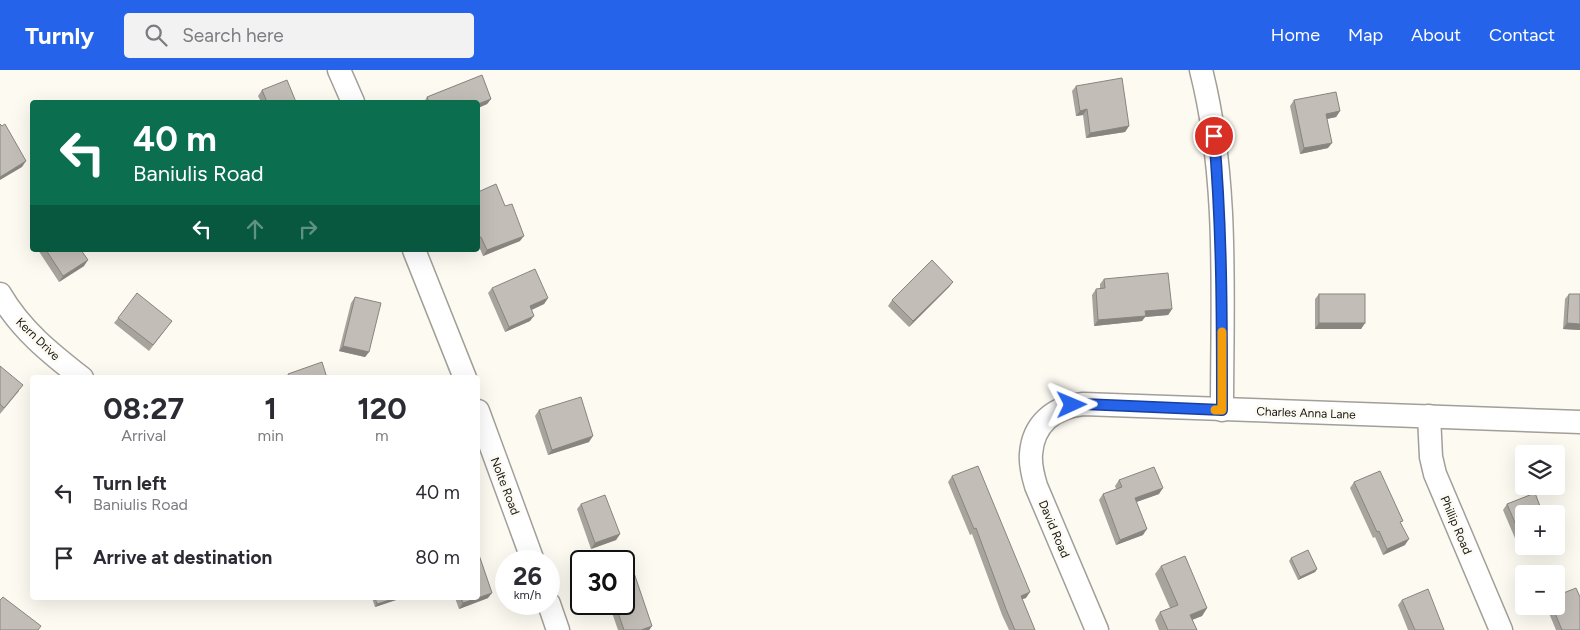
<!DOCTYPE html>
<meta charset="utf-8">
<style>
:root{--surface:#fff;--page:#f2f2f3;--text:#2b2b33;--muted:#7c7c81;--accent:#2563eb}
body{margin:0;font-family:Figtree,sans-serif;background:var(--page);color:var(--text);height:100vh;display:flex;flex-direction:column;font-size:19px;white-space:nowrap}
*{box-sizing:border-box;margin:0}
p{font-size:16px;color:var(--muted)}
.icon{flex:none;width:28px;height:28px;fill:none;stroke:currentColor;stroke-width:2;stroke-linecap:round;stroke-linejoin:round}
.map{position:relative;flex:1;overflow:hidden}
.sheet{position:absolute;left:30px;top:305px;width:450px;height:225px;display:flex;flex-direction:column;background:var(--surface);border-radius:5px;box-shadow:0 5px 20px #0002}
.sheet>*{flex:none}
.hud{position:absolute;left:30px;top:30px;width:450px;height:152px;border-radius:5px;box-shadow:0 5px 20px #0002;background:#0b6e4f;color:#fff;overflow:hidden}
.tools{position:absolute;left:1515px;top:375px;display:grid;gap:10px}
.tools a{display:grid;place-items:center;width:50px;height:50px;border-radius:5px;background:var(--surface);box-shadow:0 5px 20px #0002;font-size:25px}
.speed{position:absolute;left:495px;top:480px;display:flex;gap:10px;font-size:25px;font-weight:700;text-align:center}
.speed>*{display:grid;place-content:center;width:65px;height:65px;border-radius:50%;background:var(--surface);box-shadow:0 5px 20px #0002;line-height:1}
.speed small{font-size:12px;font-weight:400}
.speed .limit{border:2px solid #111;border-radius:8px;background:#fff;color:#111}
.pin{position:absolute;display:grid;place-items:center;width:42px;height:42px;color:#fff;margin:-21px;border:2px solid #fff;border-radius:50%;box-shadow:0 1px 5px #0007}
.me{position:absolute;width:55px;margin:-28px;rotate:89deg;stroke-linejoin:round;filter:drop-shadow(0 0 4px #0008)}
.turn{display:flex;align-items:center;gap:18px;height:105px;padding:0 20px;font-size:22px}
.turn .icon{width:65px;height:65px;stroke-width:2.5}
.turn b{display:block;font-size:35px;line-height:42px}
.lanes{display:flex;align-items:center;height:48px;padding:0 20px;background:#0003;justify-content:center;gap:25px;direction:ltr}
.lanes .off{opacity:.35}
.eta{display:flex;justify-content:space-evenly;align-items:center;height:85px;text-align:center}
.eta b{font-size:30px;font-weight:700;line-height:35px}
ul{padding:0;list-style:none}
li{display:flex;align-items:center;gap:15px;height:65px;padding:0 20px}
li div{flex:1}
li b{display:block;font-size:19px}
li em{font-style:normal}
header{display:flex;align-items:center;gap:30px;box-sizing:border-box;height:70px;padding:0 25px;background:var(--accent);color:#fff}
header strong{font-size:24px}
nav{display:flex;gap:28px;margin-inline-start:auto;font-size:18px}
.search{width:350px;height:45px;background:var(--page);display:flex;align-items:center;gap:12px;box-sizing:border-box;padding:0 18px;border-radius:5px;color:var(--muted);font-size:19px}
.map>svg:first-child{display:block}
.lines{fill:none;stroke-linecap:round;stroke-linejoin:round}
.street-casing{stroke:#a29f98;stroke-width:25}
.street{stroke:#fff;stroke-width:22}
.wall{fill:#a7a39d}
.shaded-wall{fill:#888580}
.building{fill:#c2beb7;stroke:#888580}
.route-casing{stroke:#184099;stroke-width:12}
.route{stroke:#2563eb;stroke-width:9}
.slow{stroke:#f59e0b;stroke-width:9}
.labels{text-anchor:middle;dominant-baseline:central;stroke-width:5;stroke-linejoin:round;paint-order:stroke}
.street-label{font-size:12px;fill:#171613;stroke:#fdfaf2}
</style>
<header>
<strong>Turnly</strong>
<div class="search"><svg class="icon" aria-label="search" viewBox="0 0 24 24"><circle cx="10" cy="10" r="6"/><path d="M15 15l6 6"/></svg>Search here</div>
<nav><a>Home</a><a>Map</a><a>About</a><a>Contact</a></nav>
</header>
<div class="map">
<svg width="1580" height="560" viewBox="0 0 1580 560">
<rect width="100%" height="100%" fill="#fdfaf2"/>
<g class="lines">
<!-- street casing -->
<g class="street-casing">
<g id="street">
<polyline points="339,0 353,32"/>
<path d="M1201 0C1229 110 1222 227 1222 340"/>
<polyline points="414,180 465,308"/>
<path d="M0 224C21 260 50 283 82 308"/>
<polyline points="478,341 533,491"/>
<polyline points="1429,346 1431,387 1435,404 1501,560"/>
<polyline points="549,534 558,560"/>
<path d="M1097 560 1036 416C1033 406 1030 395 1031 384 1033 354 1054 337 1083 334L1580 352"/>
</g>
</g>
<!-- street -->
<use href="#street" class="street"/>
</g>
<!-- wall -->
<g class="wall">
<polygon points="482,5 491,29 487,34 478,38 478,32 424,32 427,27"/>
<polygon points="1076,16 1129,56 1125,62 1086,68 1083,45 1076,46 1072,21"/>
<polygon points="262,20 296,32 261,32 258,26"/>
<polygon points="1294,30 1340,41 1336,47 1327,49 1328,78 1300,84 1290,36"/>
<polygon points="478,122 520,171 483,186 478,174"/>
<polygon points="38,180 81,180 84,196 59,212"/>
<polygon points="1104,209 1172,239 1168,245 1145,247 1142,251 1094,256 1092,225 1096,219 1100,219 1100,214"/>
<polygon points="953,212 949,217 909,257 888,236 892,230"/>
<polygon points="492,218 548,228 544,234 532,240 530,251 505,262 488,223"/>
<polygon points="1319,224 1365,253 1361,259 1315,259 1315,229"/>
<polygon points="1569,224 1580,260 1563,259 1565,229"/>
<polygon points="355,227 369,282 365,287 339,281 351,233"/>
<polygon points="118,248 172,251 149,281 114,253"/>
<polygon points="0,296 19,321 0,344"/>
<polygon points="539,340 589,372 548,385 535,346"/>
<polygon points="952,406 1026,528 1022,529 1035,560 1009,560 1002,545 972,464 970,465 948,412"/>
<polygon points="1119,410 1159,424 1136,432 1143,465 1116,475 1099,430 1103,424 1116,419 1115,416"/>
<polygon points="1354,412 1401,453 1405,475 1383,485 1375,467 1373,468 1350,418"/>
<polygon points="1535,423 1524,476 1520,480 1503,440 1507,434"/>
<polygon points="581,434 620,464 616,470 591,479 577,439"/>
<polygon points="1291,488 1317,499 1315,502 1298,510 1289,491"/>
<polygon points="1161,496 1207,538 1202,546 1192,549 1197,560 1159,560 1155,550 1160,542 1170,538 1155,504"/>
<polygon points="372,528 402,528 375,537"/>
<polygon points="455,528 488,528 459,539"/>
<polygon points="1402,530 1444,560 1408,560 1398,535"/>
<polygon points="609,534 624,534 652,556 649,560 618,560"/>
<polygon points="1546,536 1556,536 1580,560 1556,560"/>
</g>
<!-- shaded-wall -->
<g class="shaded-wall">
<polygon points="491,29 487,34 478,38 478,34"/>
<polygon points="1087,39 1083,45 1076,46 1080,41"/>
<polygon points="1340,41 1336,47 1322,50 1326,44"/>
<polygon points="1129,56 1125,62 1086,68 1090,63"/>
<polygon points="1332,73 1328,78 1300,84 1304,78"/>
<polygon points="26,91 22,97 0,110 0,107"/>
<polygon points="524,166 520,171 483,186 487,180"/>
<polygon points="88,190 84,196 59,212 63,206"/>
<polygon points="953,212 949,217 909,257 913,251"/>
<polygon points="548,228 544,234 526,242 530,236"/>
<polygon points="1172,239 1168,245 1145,247 1142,251 1094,256 1098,250 1145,241"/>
<polygon points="534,246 530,251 505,262 509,257"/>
<polygon points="1319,253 1365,253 1361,259 1315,259"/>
<polygon points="1567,253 1580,254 1580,260 1563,259"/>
<polygon points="343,276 369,282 365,287 339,281"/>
<polygon points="593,366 589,372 548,385 552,380"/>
<polygon points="1163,418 1159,424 1131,434 1135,428"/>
<polygon points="1147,459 1143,465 1116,475 1120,470"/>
<polygon points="620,464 616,470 591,479 595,473"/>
<polygon points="1409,469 1405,475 1383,485 1387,479"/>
<polygon points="1524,475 1524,476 1530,476 1520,480"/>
<polygon points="1317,499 1315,502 1298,510 1300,507"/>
<polygon points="1030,522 1026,528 1017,531 1021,526"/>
<polygon points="492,523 488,528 459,539 463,533"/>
<polygon points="396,528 402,528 375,537 377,534"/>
<polygon points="1207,538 1202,546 1185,553 1190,545"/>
<polygon points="652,556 649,560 641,560"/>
</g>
<!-- building -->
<g class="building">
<polygon points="482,5 491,29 478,34 478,32 429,32 427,27"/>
<polygon points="1122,8 1129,56 1090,63 1087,39 1080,41 1076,16"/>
<polygon points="287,10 296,32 267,32 262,20"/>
<polygon points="1336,22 1340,41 1326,44 1332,73 1304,78 1294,30"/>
<polygon points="0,54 2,56 5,54 26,91 0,107"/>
<polygon points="496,114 505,136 512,134 524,166 487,180 481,167 478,168 478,122"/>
<polygon points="46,180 81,180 88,190 63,206"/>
<polygon points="932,190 953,212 913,251 892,230"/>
<polygon points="535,199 548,228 530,236 534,246 509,257 492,218"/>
<polygon points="1168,203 1172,239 1145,241 1146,246 1098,250 1096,219 1105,218 1104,209"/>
<polygon points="137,223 172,251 153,275 118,248"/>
<rect x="1319" y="224" width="46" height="29"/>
<polygon points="1569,224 1580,224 1580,254 1567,253"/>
<polygon points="355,227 381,233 369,282 343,276"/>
<polygon points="322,292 327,308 289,308 288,304"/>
<polygon points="0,296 23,315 4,338 0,334"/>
<polygon points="581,327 593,366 552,380 539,340"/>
<polygon points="978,396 1030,522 1021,526 1035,560 1015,560 1006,539 976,458 974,459 952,406"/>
<polygon points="1154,397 1163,418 1135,428 1147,459 1120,470 1103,424 1122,417 1119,410"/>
<polygon points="1380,401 1403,451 1400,452 1409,469 1387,479 1379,461 1377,462 1354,412"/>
<polygon points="1535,423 1543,444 1524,444 1524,474 1507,434"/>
<polygon points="605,425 620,464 595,473 581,434"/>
<polygon points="1308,480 1317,499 1300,507 1291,488"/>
<polygon points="478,482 492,523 463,533 461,528 478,528"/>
<polygon points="1185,486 1207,538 1190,545 1197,560 1168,560 1160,542 1178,535 1161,496"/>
<polygon points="634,503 652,556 641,560 624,560 615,534 624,534 624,506"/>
<polygon points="1576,518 1580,527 1580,560 1562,560 1552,536 1556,536 1556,526"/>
<polygon points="1428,519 1444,560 1415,560 1402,530"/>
<polygon points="3,527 41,556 38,560 0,560 0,530"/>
<polygon points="375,528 396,528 377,534"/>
</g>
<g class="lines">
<!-- route casing -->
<g class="route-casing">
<path id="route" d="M1072 335 1083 334 1222 340C1222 248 1222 157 1214 66"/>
</g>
<!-- route -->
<use href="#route" class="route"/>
<!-- slow -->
<polyline class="slow" points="1215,340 1222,340 1222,262"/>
</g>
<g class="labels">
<!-- street labels -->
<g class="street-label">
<text transform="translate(38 269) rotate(44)">Kern Drive</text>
<text transform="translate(1306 343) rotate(2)">Charles Anna Lane</text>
<text transform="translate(505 416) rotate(69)">Nolte Road</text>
<text transform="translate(1456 455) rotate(67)">Phillip Road</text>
<text transform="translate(1054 459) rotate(67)">David Road</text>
</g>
</g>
</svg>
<div class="tools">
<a><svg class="icon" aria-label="layers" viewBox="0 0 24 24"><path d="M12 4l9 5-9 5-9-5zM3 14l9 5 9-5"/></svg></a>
<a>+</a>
<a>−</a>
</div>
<div class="speed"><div>26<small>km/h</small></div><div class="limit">30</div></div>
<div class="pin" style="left:1214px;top:66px;background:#d93025"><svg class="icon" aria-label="arrive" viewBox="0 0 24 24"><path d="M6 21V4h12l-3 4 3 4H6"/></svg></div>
<svg class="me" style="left:1072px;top:335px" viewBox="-20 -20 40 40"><path d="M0-17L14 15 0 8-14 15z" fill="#2563eb" stroke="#fff" stroke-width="4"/></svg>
<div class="hud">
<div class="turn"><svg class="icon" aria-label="left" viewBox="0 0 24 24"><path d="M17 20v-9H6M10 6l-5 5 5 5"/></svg><div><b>40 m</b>Baniulis Road</div></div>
<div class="lanes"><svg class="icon" aria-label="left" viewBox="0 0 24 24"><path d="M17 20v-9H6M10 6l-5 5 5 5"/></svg><svg class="icon off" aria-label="ahead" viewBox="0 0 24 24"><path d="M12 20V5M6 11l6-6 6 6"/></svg><svg class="icon off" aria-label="right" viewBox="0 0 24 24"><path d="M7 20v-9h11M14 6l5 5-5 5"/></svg></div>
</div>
<section class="sheet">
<div class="eta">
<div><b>08:27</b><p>Arrival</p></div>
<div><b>1</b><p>min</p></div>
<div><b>120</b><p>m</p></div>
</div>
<ul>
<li><svg class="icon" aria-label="left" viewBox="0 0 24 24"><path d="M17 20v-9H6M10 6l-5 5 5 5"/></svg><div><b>Turn left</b><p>Baniulis Road</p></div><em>40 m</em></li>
<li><svg class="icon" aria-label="arrive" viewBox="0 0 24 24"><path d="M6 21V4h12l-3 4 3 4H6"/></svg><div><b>Arrive at destination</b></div><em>80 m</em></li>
</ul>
</section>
</div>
